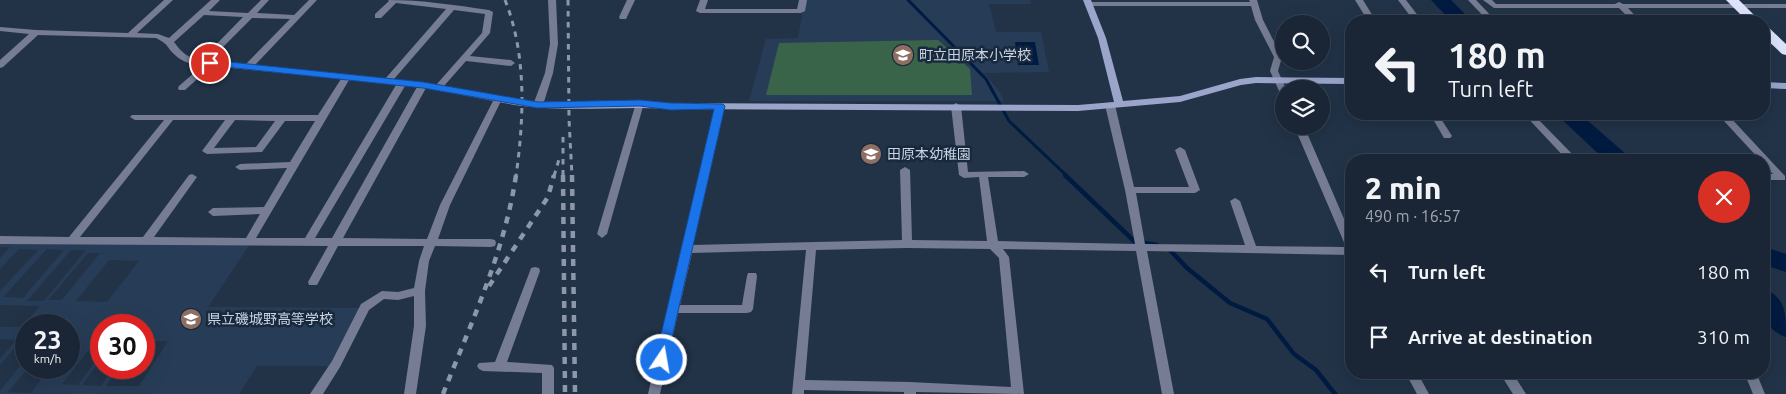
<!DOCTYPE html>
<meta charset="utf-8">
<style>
:root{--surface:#1a2636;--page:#273242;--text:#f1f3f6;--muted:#9fa5ad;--line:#384351}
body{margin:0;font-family:Ubuntu,"Noto Sans JP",sans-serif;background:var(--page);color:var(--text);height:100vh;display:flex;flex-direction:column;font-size:19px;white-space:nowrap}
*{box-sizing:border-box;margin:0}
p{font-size:16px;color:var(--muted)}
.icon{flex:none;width:28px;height:28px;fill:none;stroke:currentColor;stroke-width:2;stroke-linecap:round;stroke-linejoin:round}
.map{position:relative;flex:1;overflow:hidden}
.details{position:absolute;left:1345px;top:154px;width:425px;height:225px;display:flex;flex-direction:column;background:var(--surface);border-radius:20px;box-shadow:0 5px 20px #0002,0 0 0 1px var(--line)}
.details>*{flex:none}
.hud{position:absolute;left:1345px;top:15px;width:425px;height:105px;border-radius:20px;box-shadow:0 5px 20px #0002,0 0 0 1px var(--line);background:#1a2636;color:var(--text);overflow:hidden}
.controls{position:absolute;left:1275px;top:15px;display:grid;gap:10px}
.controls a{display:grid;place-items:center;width:55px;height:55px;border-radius:50%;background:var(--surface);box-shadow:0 5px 20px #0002,0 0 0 1px var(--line);font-size:25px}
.speed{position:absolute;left:15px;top:314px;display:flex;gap:10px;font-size:25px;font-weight:700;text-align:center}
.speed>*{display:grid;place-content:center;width:65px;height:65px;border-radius:50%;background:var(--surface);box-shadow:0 5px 20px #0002,0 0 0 1px var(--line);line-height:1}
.speed small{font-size:12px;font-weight:400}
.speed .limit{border:8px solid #d22;background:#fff;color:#111}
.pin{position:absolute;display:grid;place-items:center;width:42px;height:42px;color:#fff;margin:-21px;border:2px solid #fff;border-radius:50%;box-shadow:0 1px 5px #0007}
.me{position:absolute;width:55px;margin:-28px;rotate:12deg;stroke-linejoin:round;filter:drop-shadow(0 0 4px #0008)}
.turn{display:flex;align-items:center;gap:18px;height:105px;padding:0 20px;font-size:22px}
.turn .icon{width:65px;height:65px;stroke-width:2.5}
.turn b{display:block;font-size:35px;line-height:42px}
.round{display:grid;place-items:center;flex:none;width:52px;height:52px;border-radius:26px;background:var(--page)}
.overview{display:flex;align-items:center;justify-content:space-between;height:85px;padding:0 20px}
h1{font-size:30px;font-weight:800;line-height:38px}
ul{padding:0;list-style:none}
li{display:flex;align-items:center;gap:15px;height:65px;padding:0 20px}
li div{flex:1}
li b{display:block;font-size:19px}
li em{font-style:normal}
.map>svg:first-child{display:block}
.built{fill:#273d57;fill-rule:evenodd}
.green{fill:#3a6449}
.water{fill:#001b41}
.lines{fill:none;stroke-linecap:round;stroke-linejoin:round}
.stream-far1{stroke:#001b41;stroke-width:3}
.stream{stroke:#001b41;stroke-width:4.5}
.river{fill:#001b41;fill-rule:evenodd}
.street{fill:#757c93;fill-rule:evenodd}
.secondary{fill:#9ba5ca;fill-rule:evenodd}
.highway{fill:#dde4fb;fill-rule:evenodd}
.rail-far1{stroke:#8c98a9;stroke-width:3;stroke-dasharray:5.5 5.5;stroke-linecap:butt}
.rail{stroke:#8c98a9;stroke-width:4.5;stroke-dasharray:7 7;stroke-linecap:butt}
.route{fill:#1a73e8;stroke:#114b97}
.labels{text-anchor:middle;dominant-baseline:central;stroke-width:5;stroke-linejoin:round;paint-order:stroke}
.poi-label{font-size:14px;fill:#cad4e2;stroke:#18293d;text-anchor:start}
</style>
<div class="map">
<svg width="1786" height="394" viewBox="0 0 1786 394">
<rect width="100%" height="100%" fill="#223348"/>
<!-- built -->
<g class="built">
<polygon points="805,0 1030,0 1031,4 989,4 996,32 1041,32 1049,72 984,73 999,91 1004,101 749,101 766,39 798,38"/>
<path d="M0 242 247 245 248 247 208 307 360 308 329 366H257L239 394H0V391L26 358V368H28L8 392 31 393 50 368H69V325H26V340H21L0 365V359L16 340 0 339V327H22L40 306 0 305V291L38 250 19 249 0 269V258L10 247H0ZM47 249 64 250 23 298 3 297ZM71 250H86L44 301H27ZM88 253H100L62 300H48ZM109 260 139 261 107 302 76 301ZM101 325H144V341H168L139 386H106L119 368H113L101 386 82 385 101 359V354L78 385 62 384 97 340H101Z"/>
</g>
<!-- green -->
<polygon class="green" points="938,40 970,69 972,95 766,95 779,43"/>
<!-- water -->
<polygon class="water" points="1015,42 1035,42 1039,65 1018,65"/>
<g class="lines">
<!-- stream-far1 -->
<polyline class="stream-far1" points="908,0 986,79 1009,121 1067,176"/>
<!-- stream -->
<g class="stream">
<polyline points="1065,175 1134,241 1157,245"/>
<polyline points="1168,248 1187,268 1230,303 1267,319 1294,354 1316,370 1335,394"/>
</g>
<!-- river -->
<g class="river">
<polygon points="1431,0 1451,0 1472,21 1451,21"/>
<polygon points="1556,114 1580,114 1627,155 1630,160 1605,160"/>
<polygon points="1764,247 1786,254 1786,272 1764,265"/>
<path d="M1764 289C1786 297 1786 314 1786 337 1762 329 1763 310 1764 289Z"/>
</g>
<!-- street -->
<g class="street">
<path d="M164 0H173L137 33 158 34 169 38 211 0H220L209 11 248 13 261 0H269L257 13 294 15 309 0H317L255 65 385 79 446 9 396 3 381 18H375V14L389 1 388 0C422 0 455 5 489 10L493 12 490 33 470 56 511 60 515 63 511 66 466 61 444 86 498 96 502 99 450 205 438 239H491L495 240 496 243 495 246 491 247 435 246 429 261 425 291 426 326 416 394H404L414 326V296L398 300 384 299 369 310 340 367 323 394H310L332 361 361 304 382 291 398 292 414 288 419 261 424 246H338L317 285H309L308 282 328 246 0 244V236L69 237 164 120H135L130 117 132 115H318L341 79 212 66 185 90H179L178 88 179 86 203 65C193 64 183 63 175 55 166 47 170 45 156 38L38 35 3 67 0 68V60L29 34 0 31V27L36 30 128 33ZM454 10 485 14 482 33 436 85 394 79ZM204 15 243 17 201 60C188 58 182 53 174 42ZM252 18 290 19 246 64 209 61ZM349 80 396 85 305 238H256ZM405 86 417 87 332 238H315ZM426 88 493 101 440 205 427 239 343 238ZM173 120H225L202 151 207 154 262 152 285 121H315L290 162 240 164 235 167 240 170 287 168 264 207 213 208 208 212 213 216 260 214 246 238 154 237 197 177 192 174 189 175 143 237H80ZM235 120 275 121 256 147 214 148Z"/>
<polygon points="548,0 556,0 558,44 553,73 543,105 538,108 533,105 545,73 550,44"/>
<polygon points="627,0 635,0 626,19 620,19 619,17"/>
<polygon points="700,0 708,0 705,9 797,9 799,0 807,0 805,11 801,13 700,13 696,11"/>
<polygon points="1249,0 1257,0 1263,20 1282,57 1278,71 1286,89 1284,89 1284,96 1280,93 1270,71 1274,57 1255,20 1251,6 1089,6 1085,4 1089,2 1250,2"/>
<polygon points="1355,0 1363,0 1376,21 1368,21"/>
<polygon points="1398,0 1406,0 1422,21 1414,21"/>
<polygon points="1468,0 1476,0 1496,21 1488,21"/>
<polygon points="1483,0 1492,0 1496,4 1615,4 1619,2 1623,4 1786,4 1786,8 1628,8 1640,21 1632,21 1619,8 1494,8"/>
<polygon points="640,100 644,103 607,234 602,238 597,234 636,103"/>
<path d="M1110 102 1115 105 1134 187H1189L1175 150 1180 147 1185 150 1200 190 1195 193H1136L1145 244 1245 245 1230 201 1235 198 1240 201 1256 246 1346 247 1294 126H1304L1351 235V255L1147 251 1174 394H1162L1136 251 1003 249 1009 257 1024 394 916 392V394H904V392L804 390V394H792L806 250 692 253 680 305H742L747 276 748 273H756L757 276 753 309 751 312 747 313H678L660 394H648L681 249 717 104H723L725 106 693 245 902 240 900 170 905 167 910 170 912 240 987 241 979 177 964 178 959 175 951 106 956 103 961 106 968 172 1024 171 1029 174 1024 177H988L998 241 1135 244 1125 190 1105 105ZM907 248 990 249 999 258 1011 387 910 382 805 380 816 250Z"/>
<polygon points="1430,114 1438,114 1452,136 1450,138 1444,138"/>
<polygon points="1524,114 1533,114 1578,160 1567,160"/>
<polygon points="1711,114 1729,116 1785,176 1785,180 1764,180 1764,174 1773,174 1764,164 1764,160 1760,160 1724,121 1716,120"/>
<polygon points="535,267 539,268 540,271 507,362 552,365 554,368 554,394 542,394 542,373 483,371 479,369 477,366 479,363 495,362 530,271 531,268"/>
<polygon points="1405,372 1417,372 1429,394 1417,394"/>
<polygon points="1499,372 1512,372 1526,394 1513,394"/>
<polygon points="1744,372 1756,372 1765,394 1753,394"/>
</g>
<!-- secondary -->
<g class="secondary">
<path d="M1083 0H1091L1106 38 1123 101 1180 96 1240 79 1256 77 1351 78V84L1256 83 1241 85 1180 102 1078 111 671 109C612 105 553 115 495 101L494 99 498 96C517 100 536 103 555 103 594 104 632 101 671 103L1078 105 1114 102 1098 38Z"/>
<polygon points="1764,82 1786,83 1786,89 1764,88"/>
</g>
<!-- highway -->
<g class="highway">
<polygon points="1726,0 1739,0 1760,21 1747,21"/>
<polygon points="1764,26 1768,27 1786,44 1786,55 1782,54 1764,37"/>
</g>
<!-- rail-far1 -->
<g class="rail-far1">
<path d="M505 0C527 55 524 119 516 176"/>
<polyline points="568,0 569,119 572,176"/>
<polyline points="563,137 563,176"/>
<polyline points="554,176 560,156"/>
</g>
<!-- rail -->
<g class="rail">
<polyline points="563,175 565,394"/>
<polyline points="572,175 575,394"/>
<polyline points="489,286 548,197 554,175"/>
<path d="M443 394C471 323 505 251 516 175"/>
</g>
</g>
<!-- route -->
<polygon class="route" points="210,60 423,82 538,102 640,100 671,103 723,104 725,106 666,364 662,365 657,364 655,360 714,109 671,110 640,106 538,108 423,88 207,65 207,61"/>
<!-- icons -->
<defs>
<g id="school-disc" transform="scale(1.125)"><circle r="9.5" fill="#8d6e63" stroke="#18293d"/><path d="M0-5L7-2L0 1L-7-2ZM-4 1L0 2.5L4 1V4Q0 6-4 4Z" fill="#fff"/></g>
</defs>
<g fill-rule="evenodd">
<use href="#school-disc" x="903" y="55"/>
<use href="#school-disc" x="871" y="154"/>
<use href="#school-disc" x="191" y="319"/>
</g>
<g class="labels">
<!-- poi labels -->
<g class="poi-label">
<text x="919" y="55">町立田原本小学校</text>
<text x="887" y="154">田原本幼稚園</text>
<text x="207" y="319">県立磯城野高等学校</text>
</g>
</g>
</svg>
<div class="controls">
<a><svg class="icon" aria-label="search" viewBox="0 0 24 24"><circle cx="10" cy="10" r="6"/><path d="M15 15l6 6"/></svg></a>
<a><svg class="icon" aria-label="layers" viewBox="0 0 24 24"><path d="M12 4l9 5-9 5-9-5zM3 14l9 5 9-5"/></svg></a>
</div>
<div class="speed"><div>23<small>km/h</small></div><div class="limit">30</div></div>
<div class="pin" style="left:210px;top:63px;background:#d93025"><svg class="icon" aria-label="arrive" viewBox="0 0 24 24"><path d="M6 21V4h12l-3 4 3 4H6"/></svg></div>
<svg class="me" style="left:662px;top:360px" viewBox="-20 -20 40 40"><circle r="17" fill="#1a73e8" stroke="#fff" stroke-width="3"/><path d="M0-11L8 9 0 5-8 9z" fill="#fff"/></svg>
<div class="hud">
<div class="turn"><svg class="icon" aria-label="left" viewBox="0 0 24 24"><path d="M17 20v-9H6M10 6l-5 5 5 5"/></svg><div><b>180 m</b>Turn left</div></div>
</div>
<section class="details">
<div class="overview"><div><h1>2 min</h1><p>490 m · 16:57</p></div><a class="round" style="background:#d93025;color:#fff"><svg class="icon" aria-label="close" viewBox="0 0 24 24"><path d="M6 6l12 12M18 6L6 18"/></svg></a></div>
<ul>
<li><svg class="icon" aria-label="left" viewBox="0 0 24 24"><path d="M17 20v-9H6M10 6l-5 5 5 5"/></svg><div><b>Turn left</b></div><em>180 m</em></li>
<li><svg class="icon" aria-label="arrive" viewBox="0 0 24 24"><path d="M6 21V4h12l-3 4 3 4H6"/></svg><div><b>Arrive at destination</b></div><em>310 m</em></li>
</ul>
</section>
</div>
